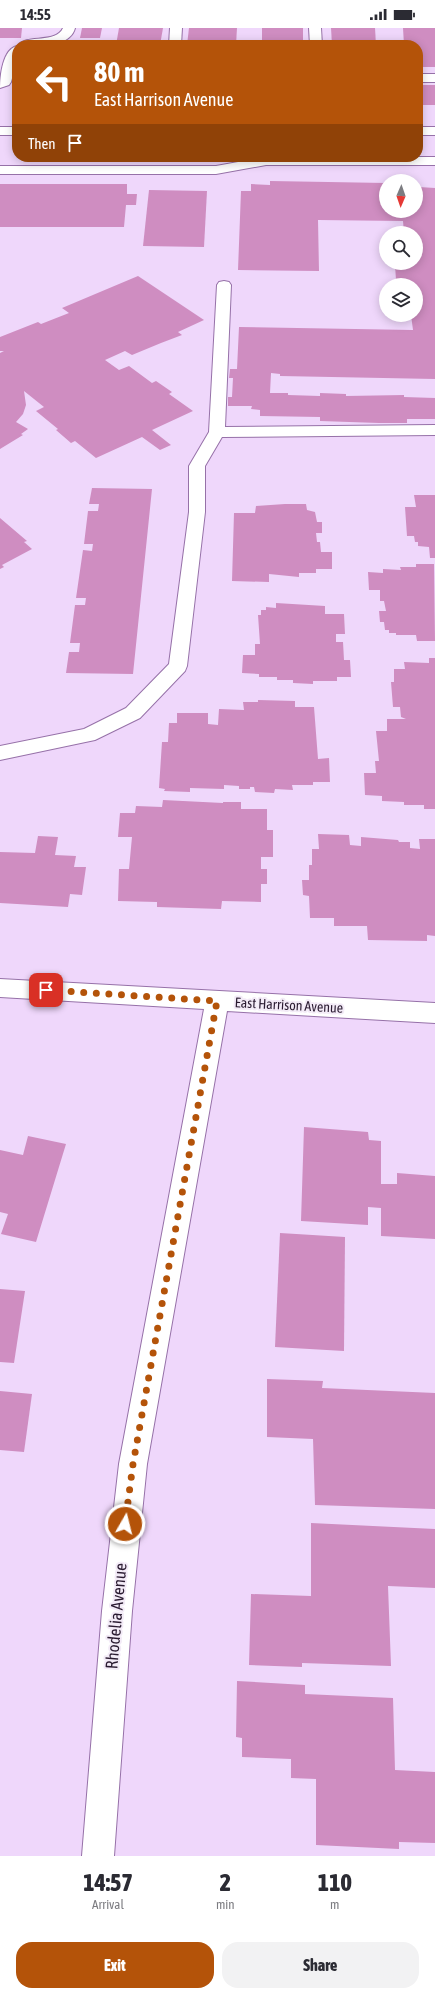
<!DOCTYPE html>
<style>
:root{--surface:#fff;--page:#f2f2f3;--text:#2b2b33;--muted:#7c7c81;--accent:#b45309}
body{margin:0;font-family:"Asap Condensed",sans-serif;background:var(--page);color:var(--text);height:100vh;display:flex;flex-direction:column;font-size:15px;white-space:nowrap}
*{box-sizing:border-box;margin:0}
p{font-size:13px;color:var(--muted)}
.icon{flex:none;width:22px;height:22px;fill:none;stroke:currentColor;stroke-width:2;stroke-linecap:round;stroke-linejoin:round}
.map{position:relative;height:1828px;overflow:hidden}
.drawer{display:flex;flex-direction:column;background:var(--surface);flex:1}
.drawer>*{flex:none}
.guide{position:absolute;left:12px;top:12px;width:411px;height:122px;border-radius:16px;box-shadow:0 2px 10px #0003;background:#b45309;color:#fff;overflow:hidden}
.needle{width:26px;rotate:182deg}
.fabs{position:absolute;left:379px;top:146px;display:grid;gap:8px}
.fabs a{display:grid;place-items:center;width:44px;height:44px;border-radius:50%;background:var(--surface);box-shadow:0 2px 10px #0003;font-size:20px}
.pin{position:absolute;display:grid;place-items:center;width:34px;height:34px;color:#fff;margin:-17px;border-radius:8px;box-shadow:0 2px 6px #0006}
.me{position:absolute;width:44px;margin:-22px;rotate:8deg;stroke-linejoin:round;filter:drop-shadow(0 0 3px #0008)}
.turn{display:flex;align-items:center;gap:14px;height:84px;padding:0 16px;font-size:18px}
.turn .icon{width:52px;height:52px;stroke-width:2.5}
.turn b{display:block;font-size:28px;line-height:34px}
.then{display:flex;align-items:center;height:38px;padding:0 16px;background:#0003;gap:8px;font-size:15px}
.eta{display:flex;justify-content:space-evenly;align-items:center;height:68px;text-align:center}
.eta b{font-size:24px;font-weight:800;line-height:28px}
.action{display:flex;gap:8px;margin-top:auto;padding:8px 16px}
.action a{flex:1;height:46px;border-radius:16px;background:var(--accent);color:#fff;font-size:16px;font-weight:800;line-height:46px;text-align:center}
.action a+a{background:var(--page);color:var(--text)}
.status{display:flex;justify-content:space-between;align-items:center;height:28px;padding:0 20px;background:var(--surface);direction:ltr}
.status svg{height:11px;fill:currentColor}
.map>svg:first-child{display:block}
.building{fill:#cf8dc1}
.lines{fill:none;stroke-linecap:round;stroke-linejoin:round}
.minor-casing{stroke:#9671a8;stroke-width:2}
.major-casing{stroke:#9671a8;stroke-width:2}
.minor{fill:#fff;fill-rule:evenodd}
.major{fill:#fff;fill-rule:evenodd}
.route{stroke:#b45309;stroke-width:7;stroke-dasharray:0 12.6}
.labels{text-anchor:middle;dominant-baseline:central;stroke-width:4;stroke-linejoin:round;paint-order:stroke}
.street-label{font-size:14px;fill:#2a1b31;stroke:#f3ebf7}
.near-street-label{font-size:17px;fill:#2a1b31;stroke:#f3ebf7}
</style>
<div class="status"><b>14:55</b><svg viewBox="0 0 49 12"><path d="M0 12V9h3v3zM5 12V6h3v6zM10 12V3h3v9zM15 12V0h3v12zM26 1h20v11H26zM47 4h2v5h-2z"/></svg></div>
<div class="map">
<svg width="435" height="1828" viewBox="0 0 435 1828">
<rect width="100%" height="100%" fill="#efd7fb"/>
<!-- building -->
<g class="building">
<polygon points="0,0 22,0 21,10 0,10"/>
<polygon points="82,0 102,0 100,10 80,10"/>
<polygon points="119,0 163,0 160,17 116,17"/>
<polygon points="189,0 237,0 236,17 187,17"/>
<rect x="262" y="0" width="41" height="17"/>
<polygon points="331,0 375,0 376,17 332,17"/>
<polygon points="403,0 435,0 435,39 418,39 418,17 404,17"/>
<rect x="418" y="57" width="17" height="20"/>
<polygon points="270,153 386,155 386,183 416,183 416,155 418,155 419,159 435,160 435,351 280,348 280,346 271,345 270,365 288,365 288,367 320,368 320,365 346,366 346,368 404,367 404,369 435,370 435,391 407,391 407,395 379,395 320,393 320,389 260,388 260,382 251,381 252,378 228,378 228,369 232,369 233,350 229,350 230,341 237,341 239,299 413,302 411,287 416,287 416,257 408,257 408,252 396,252 395,237 407,238 407,235 416,235 416,205 404,205 403,193 318,192 319,243 238,242 241,163 251,163 251,156 270,157"/>
<polygon points="0,156 127,156 127,166 137,166 136,177 126,177 124,199 0,199"/>
<polygon points="149,162 207,163 204,219 143,218"/>
<polygon points="138,248 204,292 178,304 182,307 161,315 132,327 125,323 105,332 119,342 129,338 152,355 156,353 172,364 169,366 193,383 152,402 171,417 160,422 142,409 96,430 75,413 71,415 56,402 58,401 36,383 44,379 24,363 26,377 23,386 16,394 28,401 21,406 23,407 0,421 0,325 4,323 0,323 0,309 38,294 41,296 69,285 62,280"/>
<polygon points="92,460 152,461 133,646 66,645 69,624 79,624 80,615 70,615 75,577 85,577 86,570 76,570 83,522 92,523 93,516 84,516 88,483 98,483 99,476 89,476"/>
<polygon points="414,467 435,467 435,530 430,530 429,519 418,518 418,514 415,514 414,508 407,508 405,479 416,479"/>
<polygon points="285,476 306,476 307,482 315,484 317,494 322,494 322,505 316,505 317,514 320,514 321,524 332,524 332,541 316,541 316,545 299,545 299,549 269,546 269,554 232,553 234,485 255,485 256,478"/>
<polygon points="0,490 27,513 24,514 32,521 2,537 4,539 0,541"/>
<polygon points="416,536 434,536 435,613 417,613 416,607 396,607 396,605 389,605 389,602 385,602 384,594 380,594 379,583 386,583 384,573 380,573 380,562 369,562 368,544 383,545 383,541 401,542 400,539 416,539"/>
<polygon points="276,575 325,578 325,586 344,586 345,606 336,606 336,614 343,614 344,632 350,632 351,649 337,649 337,653 313,653 313,656 293,655 293,652 277,652 277,649 259,649 259,646 242,645 243,627 255,627 255,616 260,616 258,587 261,587 261,582 266,582 266,579 276,580"/>
<polygon points="429,630 435,630 435,781 424,781 424,777 404,777 404,774 382,773 382,768 365,767 364,745 376,745 375,733 379,733 376,703 387,703 387,691 406,691 401,689 400,679 393,679 391,654 394,654 394,641 405,641 404,634 429,635"/>
<polygon points="258,672 295,673 295,679 314,679 318,731 329,730 330,754 313,754 313,757 292,757 293,762 275,761 274,765 255,764 254,759 250,759 250,761 239,761 239,758 224,757 224,761 190,760 190,764 164,763 165,761 159,760 162,714 168,714 169,695 177,695 177,685 208,685 208,696 218,697 219,681 244,682 243,674 258,674"/>
<polygon points="163,772 223,775 223,774 241,774 241,781 267,781 267,802 273,802 273,829 261,829 261,841 267,841 267,856 261,856 261,874 222,873 221,881 157,879 157,874 118,873 119,841 129,841 132,809 118,809 120,785 135,785 136,778 162,779"/>
<polygon points="318,806 349,807 350,817 361,818 361,809 398,812 399,814 410,814 410,820 420,821 419,811 435,811 435,908 427,907 427,913 368,912 367,898 334,898 334,890 310,890 309,868 303,867 302,852 309,852 309,837 312,837 312,821 319,821"/>
<polygon points="38,808 58,809 55,827 76,828 74,839 86,839 82,867 70,866 68,879 0,875 0,824 35,825"/>
<polygon points="304,1099 368,1104 369,1112 381,1113 381,1156 397,1156 397,1145 435,1148 435,1211 381,1208 381,1180 368,1179 368,1197 301,1193"/>
<polygon points="28,1108 66,1116 36,1214 1,1206 8,1186 0,1184 0,1122 23,1127"/>
<polygon points="280,1205 345,1209 344,1323 275,1319"/>
<polygon points="0,1261 25,1263 14,1335 0,1334"/>
<polygon points="267,1351 323,1353 322,1360 435,1365 435,1481 315,1477 313,1411 267,1409"/>
<polygon points="0,1363 32,1366 24,1424 0,1422"/>
<polygon points="311,1495 435,1501 435,1560 388,1558 391,1638 302,1635 302,1639 249,1637 251,1566 311,1568"/>
<polygon points="237,1653 305,1657 305,1666 393,1670 395,1742 435,1744 435,1815 399,1814 399,1821 316,1817 316,1751 291,1750 291,1731 242,1729 242,1710 236,1709"/>
</g>
<g class="lines">
<!-- minor casing -->
<g class="minor-casing">
<g id="minor">
<path d="M63 0H75C70 21 34 17 18 17 27 6 56 16 63 0Z"/>
<polygon points="170,0 182,0 181,17 169,17"/>
<polygon points="309,0 321,0 322,17 310,17"/>
<path d="M17 18V32L11 54 9 57 0 60C0 47 3 21 17 18Z"/>
<rect x="418" y="46" width="17" height="8"/>
<polygon points="266,129 435,129 435,137 266,137 216,146 0,146 0,138 216,138"/>
<polygon points="224,253 229,254 231,257 225,399 435,397 435,407 222,409 205,438 205,484 187,638 185,643 140,690 95,712 0,732 0,718 84,701 126,680 169,636 189,484 189,438 209,404 217,257 219,254"/>
<polygon points="0,951 435,975 435,995 227,983 147,1436 132,1583 114,1828 82,1828 102,1583 119,1436 204,981 0,969"/>
</g>
</g>
<!-- major casing -->
<g class="major-casing">
<g id="major">
<rect x="0" y="99" width="17" height="8"/>
<rect x="418" y="99" width="17" height="8"/>
</g>
</g>
<!-- minor -->
<use href="#minor" class="minor"/>
<!-- major -->
<use href="#major" class="major"/>
</g>
<g class="lines">
<!-- route -->
<polyline class="route" points="46,962 217,973 133,1436 125,1496"/>
</g>
<g class="labels">
<!-- street labels -->
<g class="street-label">
<text transform="translate(289 977) rotate(3)">East Harrison Avenue</text>
</g>
<!-- near-street labels -->
<g class="near-street-label">
<text transform="translate(116 1588) rotate(-85)">Rhodelia Avenue</text>
</g>
</g>
</svg>
<div class="fabs">
<a><svg class="needle" viewBox="-14 -14 28 28"><path d="M0-13l5 13h-10z" fill="#e53935"/><path d="M0 13l5-13h-10z" fill="#7c7c81"/></svg></a>
<a><svg class="icon" aria-label="search" viewBox="0 0 24 24"><circle cx="10" cy="10" r="6"/><path d="M15 15l6 6"/></svg></a>
<a><svg class="icon" aria-label="layers" viewBox="0 0 24 24"><path d="M12 4l9 5-9 5-9-5zM3 14l9 5 9-5"/></svg></a>
</div>
<div class="pin" style="left:46px;top:962px;background:#d93025"><svg class="icon" aria-label="arrive" viewBox="0 0 24 24"><path d="M6 21V4h12l-3 4 3 4H6"/></svg></div>
<svg class="me" style="left:125px;top:1496px" viewBox="-20 -20 40 40"><circle r="17" fill="#b45309" stroke="#fff" stroke-width="3"/><path d="M0-11L8 9 0 5-8 9z" fill="#fff"/></svg>
<div class="guide">
<div class="turn"><svg class="icon" aria-label="left" viewBox="0 0 24 24"><path d="M17 20v-9H6M10 6l-5 5 5 5"/></svg><div><b>80 m</b>East Harrison Avenue</div></div>
<div class="then">Then<svg class="icon" aria-label="arrive" viewBox="0 0 24 24"><path d="M6 21V4h12l-3 4 3 4H6"/></svg></div>
</div>
</div>
<section class="drawer">
<div class="eta">
<div><b>14:57</b><p>Arrival</p></div>
<div><b>2</b><p>min</p></div>
<div><b>110</b><p>m</p></div>
</div>
<div class="action"><a>Exit</a><a>Share</a></div>
</section>
